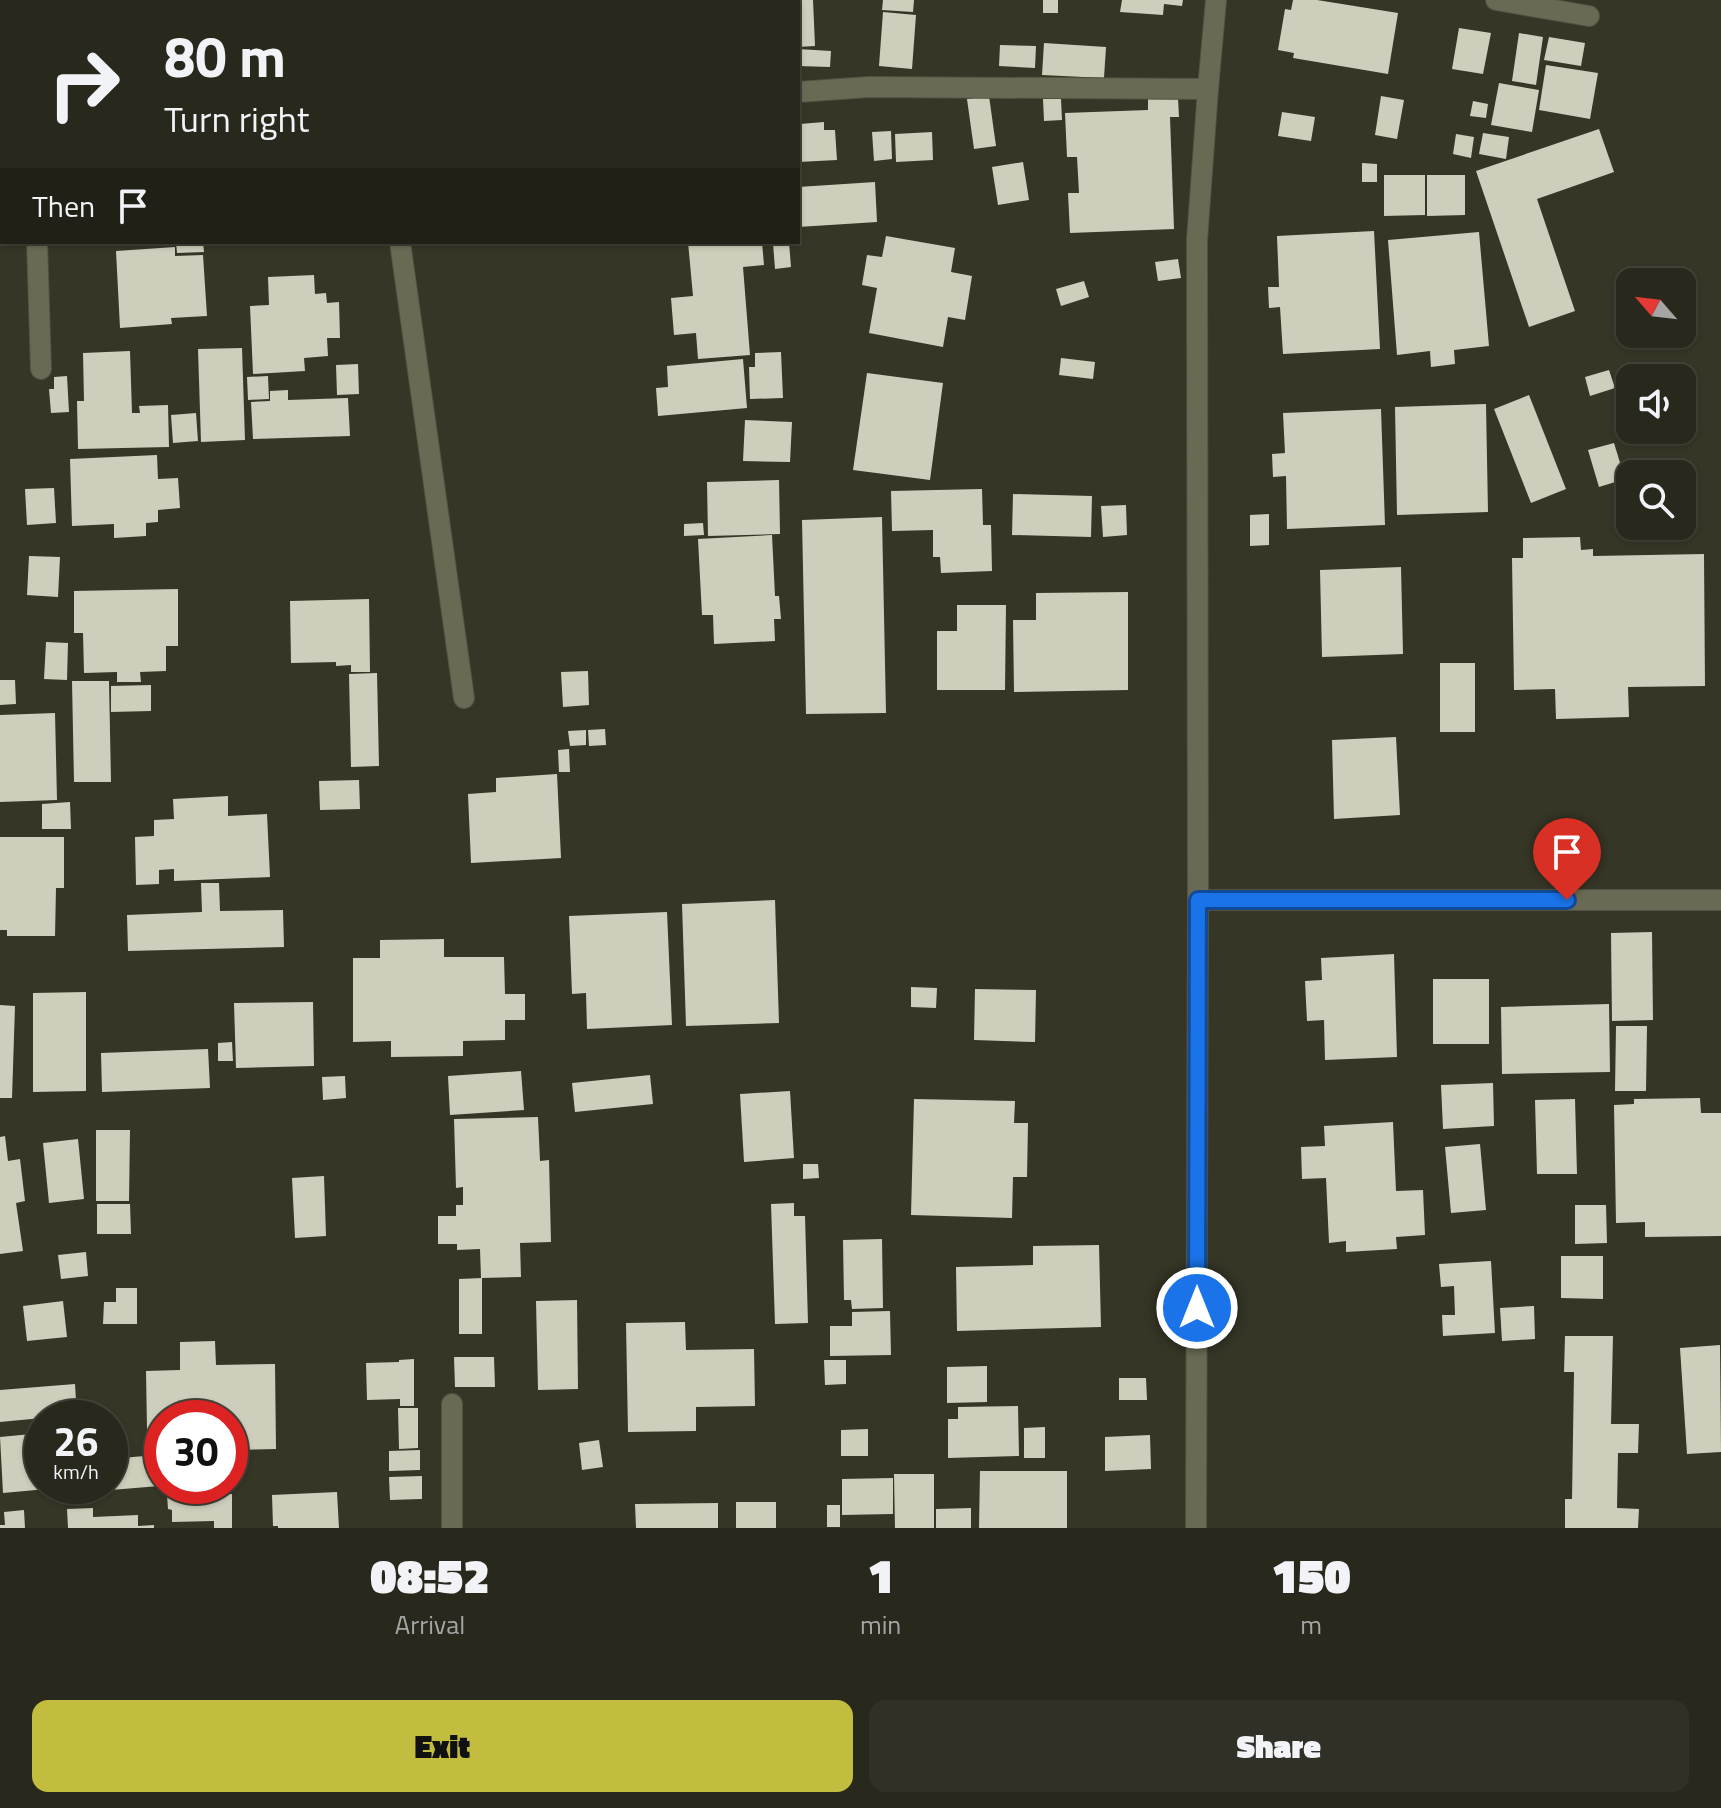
<!DOCTYPE html>
<style>
:root{--surface:#28281d;--page:#303026;--text:#f1f3f6;--muted:#a5a6a4;--line:#44443b;--accent:#c3bd3f}
body{margin:0;font-family:"Titillium Web",sans-serif;background:var(--page);color:var(--text);height:100vh;display:flex;flex-direction:column;font-size:30px;white-space:nowrap}
*{box-sizing:border-box;margin:0}
p{font-size:26px;color:var(--muted)}
.icon{flex:none;width:44px;height:44px;fill:none;stroke:currentColor;stroke-width:2;stroke-linecap:round;stroke-linejoin:round}
.map{position:relative;height:1528px;overflow:hidden}
.drawer{display:flex;flex-direction:column;background:var(--surface);flex:1}
.drawer>*{flex:none}
.top-card{position:absolute;left:0px;top:0px;width:800px;height:244px;box-shadow:0 2px 6px #0004,0 0 0 2px var(--line);background:#28281d;color:var(--text);overflow:hidden}
.needle{width:52px;rotate:298deg}
.controls{position:absolute;left:1616px;top:268px;display:grid;gap:16px}
.controls a{display:grid;place-items:center;width:80px;height:80px;border-radius:16px;background:var(--surface);box-shadow:0 2px 6px #0004,0 0 0 2px var(--line);font-size:40px}
.speed{position:absolute;left:24px;top:1400px;display:flex;gap:16px;font-size:40px;font-weight:700;text-align:center}
.speed>*{display:grid;place-content:center;width:104px;height:104px;border-radius:50%;background:var(--surface);box-shadow:0 2px 6px #0004,0 0 0 2px var(--line);line-height:1}
.speed small{font-size:20px;font-weight:400}
.speed .limit{border:12px solid #d22;background:#fff;color:#111}
.pin{position:absolute;display:grid;place-items:center;width:68px;height:68px;color:#fff;margin:-82px -34px;border-radius:50% 50% 50% 0;rotate:-45deg;box-shadow:0 0 8px #0007}
.pin .icon{rotate:45deg}
.me{position:absolute;width:88px;margin:-44px;rotate:0deg;stroke-linejoin:round;filter:drop-shadow(0 0 6px #0008)}
.turn{display:flex;align-items:center;gap:28px;height:168px;padding:0 32px;font-size:36px}
.turn .icon{width:104px;height:104px;stroke-width:2.5}
.turn b{display:block;font-size:56px;line-height:68px}
.then{display:flex;align-items:center;height:76px;padding:0 32px;background:#0003;gap:16px;font-size:30px}
.eta{display:flex;justify-content:space-evenly;align-items:center;height:136px;text-align:center}
.eta b{font-size:48px;font-weight:800;line-height:56px}
.primary-button{display:flex;gap:16px;margin-top:auto;padding:16px 32px}
.primary-button a{flex:1;height:92px;border-radius:16px;background:var(--accent);color:#111;font-size:32px;font-weight:800;line-height:92px;text-align:center}
.primary-button a+a{background:var(--page);color:var(--text)}
.map>svg:first-child{display:block}
.building{fill:#cecebc}
.lines{fill:none;stroke-linecap:round;stroke-linejoin:round}
.minor-casing{stroke:#525244;stroke-width:22}
.minor{stroke:#6a6a54;stroke-width:20}
.route-casing{stroke:#114b97;stroke-width:20}
.route{stroke:#1a73e8;stroke-width:14}
</style>
<div class="map">
<svg width="1721" height="1528" viewBox="0 0 1721 1528">
<rect width="100%" height="100%" fill="#363627"/>
<!-- building -->
<g class="building">
<polygon points="798,0 813,0 815,46 798,47"/>
<polygon points="883,0 914,0 913,12 882,10"/>
<rect x="1043" y="0" width="15" height="13"/>
<polygon points="1122,0 1183,0 1182,6 1164,4 1163,15 1120,12"/>
<polygon points="1293,0 1317,0 1398,13 1388,74 1293,58 1294,53 1278,50 1285,9 1291,10"/>
<polygon points="883,12 916,15 912,69 879,66"/>
<polygon points="1459,28 1491,33 1483,74 1452,69"/>
<polygon points="1519,33 1543,37 1536,85 1512,81"/>
<polygon points="1549,37 1585,43 1581,66 1544,60"/>
<polygon points="1044,43 1106,47 1104,78 1042,75"/>
<polygon points="1000,45 1036,46 1035,68 999,66"/>
<polygon points="798,49 831,51 830,67 798,66"/>
<polygon points="1546,65 1598,73 1590,119 1539,110"/>
<polygon points="1499,83 1539,90 1532,132 1491,125"/>
<polygon points="989,96 996,146 974,149 967,99"/>
<polygon points="1381,96 1404,100 1397,139 1375,135"/>
<polygon points="1178,98 1179,117 1170,117 1174,229 1070,233 1068,193 1079,193 1077,157 1067,157 1065,113 1148,110 1148,99"/>
<polygon points="1043,99 1061,99 1062,120 1044,121"/>
<polygon points="1473,101 1488,104 1486,118 1470,116"/>
<polygon points="1282,112 1315,117 1311,141 1278,136"/>
<polygon points="824,122 824,130 835,130 837,160 798,162 798,132 801,132 800,124"/>
<polygon points="1599,129 1614,172 1537,199 1575,311 1529,327 1476,171"/>
<polygon points="891,131 892,159 874,161 872,132"/>
<polygon points="932,132 933,160 896,162 895,134"/>
<polygon points="1483,133 1509,137 1506,159 1479,154"/>
<polygon points="1456,134 1474,137 1471,158 1453,154"/>
<polygon points="1023,162 1029,200 998,205 992,167"/>
<polygon points="1362,163 1377,164 1377,182 1362,182"/>
<polygon points="1384,175 1425,175 1425,215 1384,216"/>
<polygon points="1427,175 1465,175 1465,215 1427,216"/>
<polygon points="875,182 877,222 798,227 798,187"/>
<polygon points="1374,231 1380,349 1283,354 1280,307 1269,308 1268,287 1279,287 1277,236"/>
<polygon points="1479,232 1489,346 1454,350 1455,364 1431,367 1430,351 1397,355 1388,240"/>
<polygon points="886,236 955,248 951,272 972,276 965,320 948,317 943,347 869,333 877,288 862,285 867,255 882,257"/>
<polygon points="176,242 203,242 204,252 177,253"/>
<polygon points="688,242 762,242 764,265 743,267 750,355 698,359 696,333 674,335 671,298 693,296"/>
<polygon points="789,242 791,267 775,269 773,243"/>
<polygon points="175,247 175,256 203,255 207,316 171,318 172,324 120,328 116,251"/>
<polygon points="1178,259 1181,278 1158,281 1155,262"/>
<polygon points="314,275 315,294 326,293 327,303 339,302 340,338 327,338 328,356 304,358 305,371 253,374 250,306 269,305 268,277"/>
<polygon points="1084,281 1089,297 1061,306 1056,289"/>
<polygon points="242,348 245,440 201,442 198,349"/>
<polygon points="130,351 132,413 140,413 139,406 168,405 169,447 78,449 77,401 84,401 83,353"/>
<polygon points="781,352 783,398 750,399 749,367 755,367 755,353"/>
<polygon points="1061,358 1095,362 1093,379 1059,375"/>
<polygon points="743,359 747,408 658,416 656,388 668,387 667,366"/>
<polygon points="358,364 359,394 337,395 336,365"/>
<polygon points="1609,370 1615,388 1590,396 1585,377"/>
<polygon points="867,373 943,383 930,480 853,470"/>
<polygon points="67,376 69,412 51,413 49,389 54,389 54,377"/>
<polygon points="268,376 269,399 248,400 247,377"/>
<polygon points="288,390 288,400 348,398 350,436 253,439 251,402 270,401 270,391"/>
<polygon points="1529,395 1566,489 1531,503 1494,409"/>
<polygon points="1486,404 1488,512 1397,515 1395,407"/>
<polygon points="1381,409 1385,525 1287,529 1286,476 1273,477 1272,454 1285,453 1283,413"/>
<polygon points="196,413 198,441 173,443 171,415"/>
<polygon points="745,420 792,422 790,462 743,461"/>
<polygon points="1614,443 1625,479 1599,487 1588,450"/>
<polygon points="157,455 158,479 178,478 180,508 158,510 158,522 146,523 146,536 114,538 114,524 72,526 70,459"/>
<polygon points="779,480 780,534 708,536 707,482"/>
<polygon points="54,488 56,523 27,525 25,489"/>
<polygon points="982,489 983,525 991,525 992,571 941,573 940,557 933,557 933,530 892,531 891,491"/>
<polygon points="1013,494 1092,496 1091,537 1012,535"/>
<polygon points="1126,505 1127,535 1103,537 1101,506"/>
<polygon points="1269,514 1269,545 1250,546 1250,515"/>
<polygon points="882,517 886,713 806,714 802,520"/>
<polygon points="703,523 704,535 684,536 684,524"/>
<polygon points="772,535 775,596 779,596 781,619 774,619 775,641 714,644 713,615 702,615 698,539"/>
<polygon points="1580,537 1581,550 1593,549 1593,556 1704,554 1705,686 1628,687 1629,717 1556,719 1555,689 1514,690 1512,558 1523,558 1523,538"/>
<polygon points="29,556 60,557 58,597 27,595"/>
<polygon points="1401,567 1403,654 1322,657 1320,570"/>
<polygon points="178,589 178,646 166,646 166,671 140,672 141,682 117,682 117,672 84,673 83,633 74,633 74,591"/>
<polygon points="1128,592 1128,690 1014,692 1013,620 1036,620 1036,593"/>
<polygon points="369,599 370,672 351,672 351,665 336,666 336,662 291,663 290,601"/>
<polygon points="957,605 1006,605 1005,690 937,690 937,631 957,631"/>
<polygon points="46,642 68,643 67,680 44,679"/>
<rect x="1440" y="663" width="35" height="69"/>
<polygon points="588,671 589,705 563,707 561,672"/>
<polygon points="377,673 379,766 351,767 349,674"/>
<polygon points="0,680 15,680 16,704 0,705"/>
<polygon points="72,681 109,681 111,782 74,782"/>
<polygon points="151,685 151,711 111,712 111,686"/>
<polygon points="55,713 57,800 0,802 0,715"/>
<polygon points="605,729 606,745 589,746 588,730"/>
<polygon points="586,730 586,745 570,746 568,731"/>
<polygon points="1396,737 1400,815 1334,819 1332,740"/>
<polygon points="569,749 570,772 559,772 558,750"/>
<polygon points="557,774 561,858 471,863 468,794 496,792 496,778"/>
<polygon points="359,780 360,809 320,810 319,781"/>
<polygon points="228,796 228,816 267,814 270,877 174,881 174,869 159,870 159,884 136,885 135,837 154,836 154,820 174,819 173,799"/>
<polygon points="70,802 71,829 42,829 42,804"/>
<polygon points="0,837 64,837 64,888 56,888 55,936 7,936 7,930 0,930"/>
<polygon points="201,883 219,883 220,911 283,910 284,947 128,951 127,915 202,912"/>
<polygon points="775,900 779,1023 686,1026 682,904"/>
<polygon points="667,912 672,1025 587,1029 586,993 572,994 569,916"/>
<polygon points="1652,932 1653,1020 1612,1021 1611,933"/>
<polygon points="444,939 444,957 504,957 505,994 525,994 525,1020 505,1020 505,1040 463,1041 463,1056 391,1057 391,1041 353,1042 353,958 380,958 380,940"/>
<polygon points="1394,954 1397,1057 1325,1060 1324,1020 1307,1021 1305,981 1322,980 1321,958"/>
<rect x="1433" y="979" width="56" height="65"/>
<polygon points="911,987 937,988 936,1008 911,1007"/>
<polygon points="975,989 1036,990 1035,1042 974,1040"/>
<polygon points="86,992 86,1091 33,1092 33,993"/>
<polygon points="313,1002 314,1066 236,1068 234,1003"/>
<polygon points="1609,1004 1610,1072 1502,1074 1501,1007"/>
<polygon points="0,1005 15,1006 12,1098 0,1098"/>
<polygon points="1616,1026 1647,1026 1646,1091 1615,1091"/>
<polygon points="232,1042 233,1061 218,1061 218,1043"/>
<polygon points="208,1049 210,1088 102,1092 101,1053"/>
<polygon points="521,1071 524,1110 450,1115 448,1076"/>
<polygon points="650,1075 653,1104 575,1112 572,1083"/>
<polygon points="345,1076 346,1098 323,1100 322,1077"/>
<polygon points="1493,1083 1494,1126 1443,1129 1441,1085"/>
<polygon points="790,1091 794,1158 744,1162 740,1094"/>
<polygon points="1700,1098 1701,1113 1721,1113 1721,1236 1645,1237 1645,1222 1616,1223 1614,1105 1634,1104 1634,1099"/>
<polygon points="914,1099 1015,1101 1014,1123 1028,1123 1027,1177 1013,1177 1012,1218 911,1215"/>
<polygon points="1575,1099 1577,1174 1537,1174 1535,1100"/>
<polygon points="538,1117 540,1161 549,1160 551,1242 520,1243 521,1277 481,1278 480,1249 457,1250 457,1244 438,1244 438,1216 456,1216 456,1205 463,1205 463,1187 456,1188 454,1119"/>
<polygon points="1393,1122 1396,1191 1423,1190 1425,1235 1396,1237 1397,1249 1346,1252 1346,1241 1329,1243 1326,1178 1302,1179 1301,1147 1325,1146 1324,1126"/>
<polygon points="96,1130 130,1130 129,1201 96,1201"/>
<polygon points="5,1136 8,1161 20,1159 25,1201 16,1203 23,1251 0,1254 0,1137"/>
<polygon points="78,1139 84,1199 49,1203 43,1143"/>
<polygon points="1480,1144 1486,1210 1451,1213 1445,1147"/>
<polygon points="803,1164 818,1164 819,1178 803,1179"/>
<polygon points="324,1176 326,1236 295,1238 292,1178"/>
<polygon points="794,1203 794,1216 805,1216 808,1323 775,1324 771,1204"/>
<polygon points="97,1204 130,1204 131,1234 97,1234"/>
<polygon points="1575,1205 1606,1205 1607,1243 1575,1244"/>
<polygon points="882,1239 883,1308 852,1309 851,1300 844,1300 843,1240"/>
<polygon points="1099,1245 1101,1327 957,1331 956,1267 1033,1265 1033,1246"/>
<polygon points="86,1252 88,1276 61,1279 58,1255"/>
<polygon points="1561,1256 1603,1256 1603,1299 1561,1298"/>
<polygon points="1491,1261 1495,1333 1443,1336 1442,1315 1455,1315 1454,1286 1441,1287 1439,1264"/>
<polygon points="482,1278 482,1334 459,1334 459,1279"/>
<polygon points="116,1288 137,1288 137,1324 103,1324 104,1302 116,1302"/>
<polygon points="577,1300 578,1389 538,1390 536,1301"/>
<polygon points="63,1301 67,1337 27,1341 23,1306"/>
<polygon points="1534,1306 1535,1339 1502,1341 1500,1308"/>
<polygon points="890,1311 891,1355 830,1356 830,1326 852,1326 852,1312"/>
<polygon points="685,1322 686,1350 754,1349 755,1406 696,1407 696,1431 628,1432 626,1323"/>
<polygon points="1565,1336 1613,1336 1611,1424 1639,1424 1638,1453 1618,1453 1617,1508 1639,1509 1638,1528 1565,1528 1565,1499 1572,1499 1574,1372 1564,1372"/>
<polygon points="215,1341 216,1365 275,1364 276,1449 230,1450 230,1418 162,1418 162,1429 147,1429 146,1371 180,1370 180,1342"/>
<polygon points="1720,1345 1721,1452 1687,1454 1680,1348"/>
<polygon points="454,1357 494,1357 495,1387 455,1387"/>
<polygon points="414,1359 414,1406 400,1406 400,1399 367,1400 366,1363 399,1362 399,1360"/>
<polygon points="824,1360 846,1360 846,1384 825,1385"/>
<polygon points="987,1366 987,1402 947,1403 947,1367"/>
<polygon points="1119,1378 1146,1378 1147,1400 1119,1400"/>
<polygon points="75,1384 77,1418 42,1418 0,1422 0,1390"/>
<polygon points="1018,1406 1019,1456 948,1458 948,1419 958,1419 958,1407"/>
<polygon points="398,1408 418,1408 418,1448 399,1449"/>
<polygon points="1045,1427 1045,1458 1024,1458 1024,1428"/>
<polygon points="868,1429 868,1456 841,1456 841,1430"/>
<polygon points="42,1433 42,1486 58,1486 58,1488 3,1493 0,1437"/>
<polygon points="1150,1435 1151,1469 1105,1471 1105,1437"/>
<polygon points="599,1440 603,1467 582,1470 579,1443"/>
<polygon points="420,1450 420,1470 389,1471 389,1451"/>
<polygon points="156,1455 159,1486 99,1491 99,1486 110,1486 110,1459"/>
<polygon points="980,1471 1067,1471 1067,1528 979,1528"/>
<polygon points="894,1474 934,1474 934,1528 895,1528"/>
<polygon points="422,1476 422,1499 390,1500 389,1477"/>
<polygon points="893,1478 893,1514 842,1515 842,1479"/>
<polygon points="337,1492 339,1528 278,1528 278,1526 273,1526 272,1495"/>
<polygon points="232,1494 232,1528 214,1528 214,1521 172,1522 172,1510 168,1509 167,1495"/>
<rect x="736" y="1502" width="40" height="26"/>
<polygon points="718,1503 718,1528 636,1528 635,1504"/>
<rect x="827" y="1505" width="13" height="22"/>
<polygon points="93,1508 93,1517 138,1515 138,1526 154,1525 154,1528 68,1528 67,1509"/>
<polygon points="971,1508 971,1528 936,1528 936,1509"/>
<polygon points="24,1510 25,1528 0,1528 0,1525 5,1525 4,1512"/>
</g>
<g class="lines">
<!-- minor casing -->
<g class="minor-casing">
<g id="minor">
<polyline points="1496,0 1589,16"/>
<polyline points="483,2 483,0"/>
<polyline points="798,92 869,87 1208,89"/>
<polyline points="0,117 2,117"/>
<polyline points="37,242 41,369"/>
<polyline points="400,242 464,698"/>
<polyline points="1198,900 1721,900"/>
<polyline points="452,1404 452,1528"/>
<polyline points="1196,1528 1198,900 1197,240 1208,89 1216,0"/>
</g>
</g>
<!-- minor -->
<use href="#minor" class="minor"/>
</g>
<g class="lines">
<!-- route casing -->
<g class="route-casing">
<polyline id="route" points="1197,1308 1198,900 1567,900"/>
</g>
<!-- route -->
<use href="#route" class="route"/>
</g>
</svg>
<div class="controls">
<a><svg class="needle" viewBox="-14 -14 28 28"><path d="M0-13l5 13h-10z" fill="#e53935"/><path d="M0 13l5-13h-10z" fill="#a5a6a4"/></svg></a>
<a><svg class="icon" aria-label="sound" viewBox="0 0 24 24"><path d="M4 9h4l5-4v14l-5-4H4zM17 9q2 3 0 6"/></svg></a>
<a><svg class="icon" aria-label="search" viewBox="0 0 24 24"><circle cx="10" cy="10" r="6"/><path d="M15 15l6 6"/></svg></a>
</div>
<div class="speed"><div>26<small>km/h</small></div><div class="limit">30</div></div>
<div class="pin" style="left:1567px;top:900px;background:#d93025"><svg class="icon" aria-label="arrive" viewBox="0 0 24 24"><path d="M6 21V4h12l-3 4 3 4H6"/></svg></div>
<svg class="me" style="left:1197px;top:1308px" viewBox="-20 -20 40 40"><circle r="17" fill="#1a73e8" stroke="#fff" stroke-width="3"/><path d="M0-11L8 9 0 5-8 9z" fill="#fff"/></svg>
<div class="top-card">
<div class="turn"><svg class="icon" aria-label="right" viewBox="0 0 24 24"><path d="M7 20v-9h11M14 6l5 5-5 5"/></svg><div><b>80 m</b>Turn right</div></div>
<div class="then">Then<svg class="icon" aria-label="arrive" viewBox="0 0 24 24"><path d="M6 21V4h12l-3 4 3 4H6"/></svg></div>
</div>
</div>
<section class="drawer">
<div class="eta">
<div><b>08:52</b><p>Arrival</p></div>
<div><b>1</b><p>min</p></div>
<div><b>150</b><p>m</p></div>
</div>
<div class="primary-button"><a>Exit</a><a>Share</a></div>
</section>
